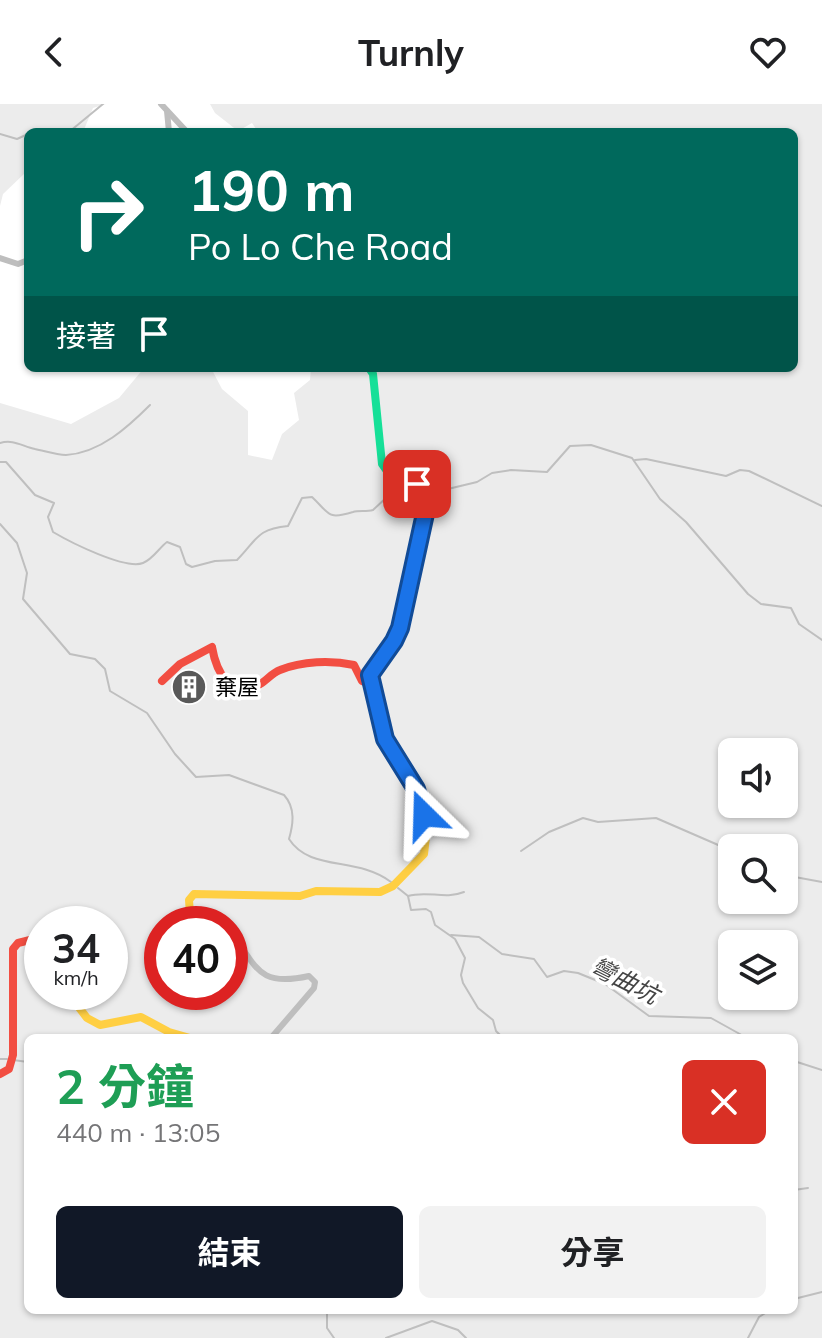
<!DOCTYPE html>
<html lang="zh-TW">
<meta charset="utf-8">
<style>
:root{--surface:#fff;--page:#f2f2f2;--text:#202124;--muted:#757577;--accent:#111827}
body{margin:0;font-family:Mulish,"Noto Sans TC",sans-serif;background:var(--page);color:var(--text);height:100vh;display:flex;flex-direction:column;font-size:30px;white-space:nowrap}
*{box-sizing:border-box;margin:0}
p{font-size:26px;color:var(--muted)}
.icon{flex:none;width:44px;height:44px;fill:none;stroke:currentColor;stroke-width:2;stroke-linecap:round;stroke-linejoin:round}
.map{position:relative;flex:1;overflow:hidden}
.details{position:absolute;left:24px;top:930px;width:774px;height:280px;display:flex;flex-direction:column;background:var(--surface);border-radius:12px;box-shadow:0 2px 6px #0004}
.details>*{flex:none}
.guide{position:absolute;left:24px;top:24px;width:774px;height:244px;border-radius:12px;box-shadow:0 2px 6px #0004;background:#00695c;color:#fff;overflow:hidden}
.fabs{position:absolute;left:718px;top:634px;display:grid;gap:16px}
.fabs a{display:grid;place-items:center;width:80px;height:80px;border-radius:12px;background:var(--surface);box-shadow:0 2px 6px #0004;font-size:40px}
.speed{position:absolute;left:24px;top:802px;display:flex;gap:16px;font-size:40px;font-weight:700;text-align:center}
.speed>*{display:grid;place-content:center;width:104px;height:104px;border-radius:50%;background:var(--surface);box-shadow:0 2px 6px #0004;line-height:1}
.speed small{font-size:20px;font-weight:400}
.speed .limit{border:12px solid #d22;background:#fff;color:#111}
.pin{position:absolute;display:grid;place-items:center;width:68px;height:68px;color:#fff;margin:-34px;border-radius:16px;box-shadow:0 4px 12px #0006}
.me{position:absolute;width:88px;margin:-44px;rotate:338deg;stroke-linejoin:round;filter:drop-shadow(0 0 6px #0008)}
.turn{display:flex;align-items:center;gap:28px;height:168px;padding:0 32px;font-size:36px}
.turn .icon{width:104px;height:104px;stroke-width:2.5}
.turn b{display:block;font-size:56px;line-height:68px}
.then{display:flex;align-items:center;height:76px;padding:0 32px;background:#0003;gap:16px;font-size:30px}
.round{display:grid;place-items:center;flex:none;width:84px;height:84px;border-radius:12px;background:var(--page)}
.summary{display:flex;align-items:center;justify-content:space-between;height:136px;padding:0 32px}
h1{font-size:48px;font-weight:700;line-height:60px;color:#1e9e55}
.action{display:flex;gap:16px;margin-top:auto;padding:16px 32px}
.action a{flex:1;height:92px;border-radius:12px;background:var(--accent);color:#fff;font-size:32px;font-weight:700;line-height:92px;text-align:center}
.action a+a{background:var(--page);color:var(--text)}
header{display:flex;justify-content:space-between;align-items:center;height:104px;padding:0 32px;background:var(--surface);font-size:36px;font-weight:700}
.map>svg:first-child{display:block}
.green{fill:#ececec;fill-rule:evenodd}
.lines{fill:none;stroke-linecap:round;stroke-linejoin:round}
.stream{stroke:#bfbfbf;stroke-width:2}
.street{stroke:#bebebe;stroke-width:6}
.fast{stroke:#16e098;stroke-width:8}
.slow{stroke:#ffcf43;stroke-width:8}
.jam{stroke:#f24e42;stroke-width:8}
.route-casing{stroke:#114b97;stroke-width:20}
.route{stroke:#1a73e8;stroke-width:14}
.labels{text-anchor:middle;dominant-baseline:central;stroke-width:7;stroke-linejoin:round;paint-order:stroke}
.poi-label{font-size:22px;fill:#000;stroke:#fff;text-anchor:start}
.water-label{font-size:24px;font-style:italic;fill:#444;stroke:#fff}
</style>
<header><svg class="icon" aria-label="back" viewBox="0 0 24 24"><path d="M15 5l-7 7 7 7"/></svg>Turnly<svg class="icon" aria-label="heart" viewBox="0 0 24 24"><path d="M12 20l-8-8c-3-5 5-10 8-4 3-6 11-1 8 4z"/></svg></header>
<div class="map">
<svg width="822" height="1234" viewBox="0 0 822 1234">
<rect width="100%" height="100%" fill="#fff"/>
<!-- green -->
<g class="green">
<polygon points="0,0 106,0 93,4 83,28 28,28 25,69 3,90 0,102"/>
<path d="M210 0H822V1234H0V299L71 320 119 294 144 264H211L222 285 248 307V351L272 356 282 330 299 316 294 289 310 276 311 264H794V28H258L252 19 238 27 215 9ZM732 648H784V700H732ZM732 744H784V796H732ZM42 820H110V888H42ZM162 820H230V888H162ZM732 840H784V892H732ZM28 934H794V1206H28Z"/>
</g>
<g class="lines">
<!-- stream -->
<g class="stream">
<polyline points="69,28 103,0"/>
<polyline points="0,30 17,35 28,30"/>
<path d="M0 339C13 335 22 342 35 345 45 347 56 351 66 351 100 349 128 323 150 301"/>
<polyline points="635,356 646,355 726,372 740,366 749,367 822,402"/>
<path d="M0 358H6L35 391 54 399 48 413 53 428C70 438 125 466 143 459 153 455 159 444 167 438L180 443 186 460 192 463 215 457 237 456C257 436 256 425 288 422L302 394 312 393C330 410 327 416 353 408 359 406 366 408 373 406L387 393 421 391"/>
<polyline points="427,390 477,378 492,369 511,366 547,368 570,342 591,341 632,354 660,395 686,418 748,490 761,500 791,504 799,520 822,536"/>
<path d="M0 420 17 439 27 469 23 495 70 550 95 555 105 565 110 587 147 609 175 650 196 673 229 671 284 691C296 704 293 721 289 735 310 768 357 752 391 778"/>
<polyline points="521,747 549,728 583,714 598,718 656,714 732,747"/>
<polyline points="784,771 822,778"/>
<polyline points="398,784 408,792 411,806 426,805 431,808 435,821 455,835 465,854 461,871 463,879 478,904 493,916 496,927 503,934"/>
<path d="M408 792C428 786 444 796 464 788"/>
<polyline points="451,831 479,833 502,850 534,855 547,873 564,867 578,869 605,880 649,912 711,914 747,934"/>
<polyline points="0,955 7,955"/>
<polyline points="13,956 28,958"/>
<polyline points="794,957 822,966"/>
<polyline points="794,1086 808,1084"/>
<polyline points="794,1195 822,1188"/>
<polyline points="327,1206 327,1224 334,1234"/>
<polyline points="386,1234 432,1217 458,1226 466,1234"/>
<polyline points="748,1234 759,1213 770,1206"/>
</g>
<!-- street -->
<g class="street">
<polyline points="161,0 187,28"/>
<polyline points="167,7 169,28"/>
<polyline points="0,154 18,160 28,156"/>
<path d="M230 827C257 861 256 884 309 872L315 878 314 884 271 934"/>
</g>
<!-- fast -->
<polyline class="fast" points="369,264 373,270 382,360 389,370 417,380 426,397 412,463"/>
<!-- slow -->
<g class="slow">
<polyline points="222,820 190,810 189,796 194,790 300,792 316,787 380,788 393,782 424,750 426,733 422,704 384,631 370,571 400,524 412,463"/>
<polyline points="67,888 87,914 100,921 141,913 169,928 190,934"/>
</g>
<!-- jam -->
<g class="jam">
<path d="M162 577 180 560 212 543C216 567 231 598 260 580 267 576 272 569 280 566 302 557 331 556 354 561L362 577 370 579"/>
<polyline points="0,970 9,965 13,951 13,845 18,839 30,836 42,851"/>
</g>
</g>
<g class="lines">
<!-- route casing -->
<g class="route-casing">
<polyline id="route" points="417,380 423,386 426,405 400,524 394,537 370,571 385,635 416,685 424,711"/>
</g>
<!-- route -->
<use href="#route" class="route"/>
</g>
<!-- icons -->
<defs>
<g id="building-disc" transform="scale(1.8)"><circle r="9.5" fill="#595959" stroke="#fff"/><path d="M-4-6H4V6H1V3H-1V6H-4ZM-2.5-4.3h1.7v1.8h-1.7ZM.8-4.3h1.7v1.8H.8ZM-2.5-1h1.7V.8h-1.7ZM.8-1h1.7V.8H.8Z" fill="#fff"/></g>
</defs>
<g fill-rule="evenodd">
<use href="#building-disc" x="189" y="583"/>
</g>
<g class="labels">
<!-- poi labels -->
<g class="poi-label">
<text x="215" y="583">棄屋</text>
</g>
<!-- water labels -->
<g class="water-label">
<text transform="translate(625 876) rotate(27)">彎曲坑</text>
</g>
</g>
</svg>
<div class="fabs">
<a><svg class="icon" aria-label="sound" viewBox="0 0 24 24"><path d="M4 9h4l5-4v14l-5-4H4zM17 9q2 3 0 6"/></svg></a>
<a><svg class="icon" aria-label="search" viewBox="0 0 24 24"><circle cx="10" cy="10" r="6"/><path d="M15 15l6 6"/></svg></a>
<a><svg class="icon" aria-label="layers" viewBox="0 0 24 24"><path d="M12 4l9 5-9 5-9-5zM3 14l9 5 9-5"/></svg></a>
</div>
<div class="speed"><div>34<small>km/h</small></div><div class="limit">40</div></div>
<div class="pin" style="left:417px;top:380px;background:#d93025"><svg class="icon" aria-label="arrive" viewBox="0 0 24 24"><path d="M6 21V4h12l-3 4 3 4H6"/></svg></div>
<svg class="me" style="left:424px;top:711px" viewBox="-20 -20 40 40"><path d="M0-17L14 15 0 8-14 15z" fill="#1a73e8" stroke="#fff" stroke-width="4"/></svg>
<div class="guide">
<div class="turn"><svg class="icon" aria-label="right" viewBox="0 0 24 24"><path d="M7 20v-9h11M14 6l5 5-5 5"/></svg><div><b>190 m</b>Po Lo Che Road</div></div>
<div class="then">接著<svg class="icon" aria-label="arrive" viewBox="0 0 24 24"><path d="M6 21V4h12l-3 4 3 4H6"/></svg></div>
</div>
<section class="details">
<div class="summary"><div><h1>2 分鐘</h1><p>440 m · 13:05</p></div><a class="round" style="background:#d93025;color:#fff"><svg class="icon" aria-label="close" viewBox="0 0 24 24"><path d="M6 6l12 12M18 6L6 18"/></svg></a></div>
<div class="action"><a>結束</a><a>分享</a></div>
</section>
</div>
